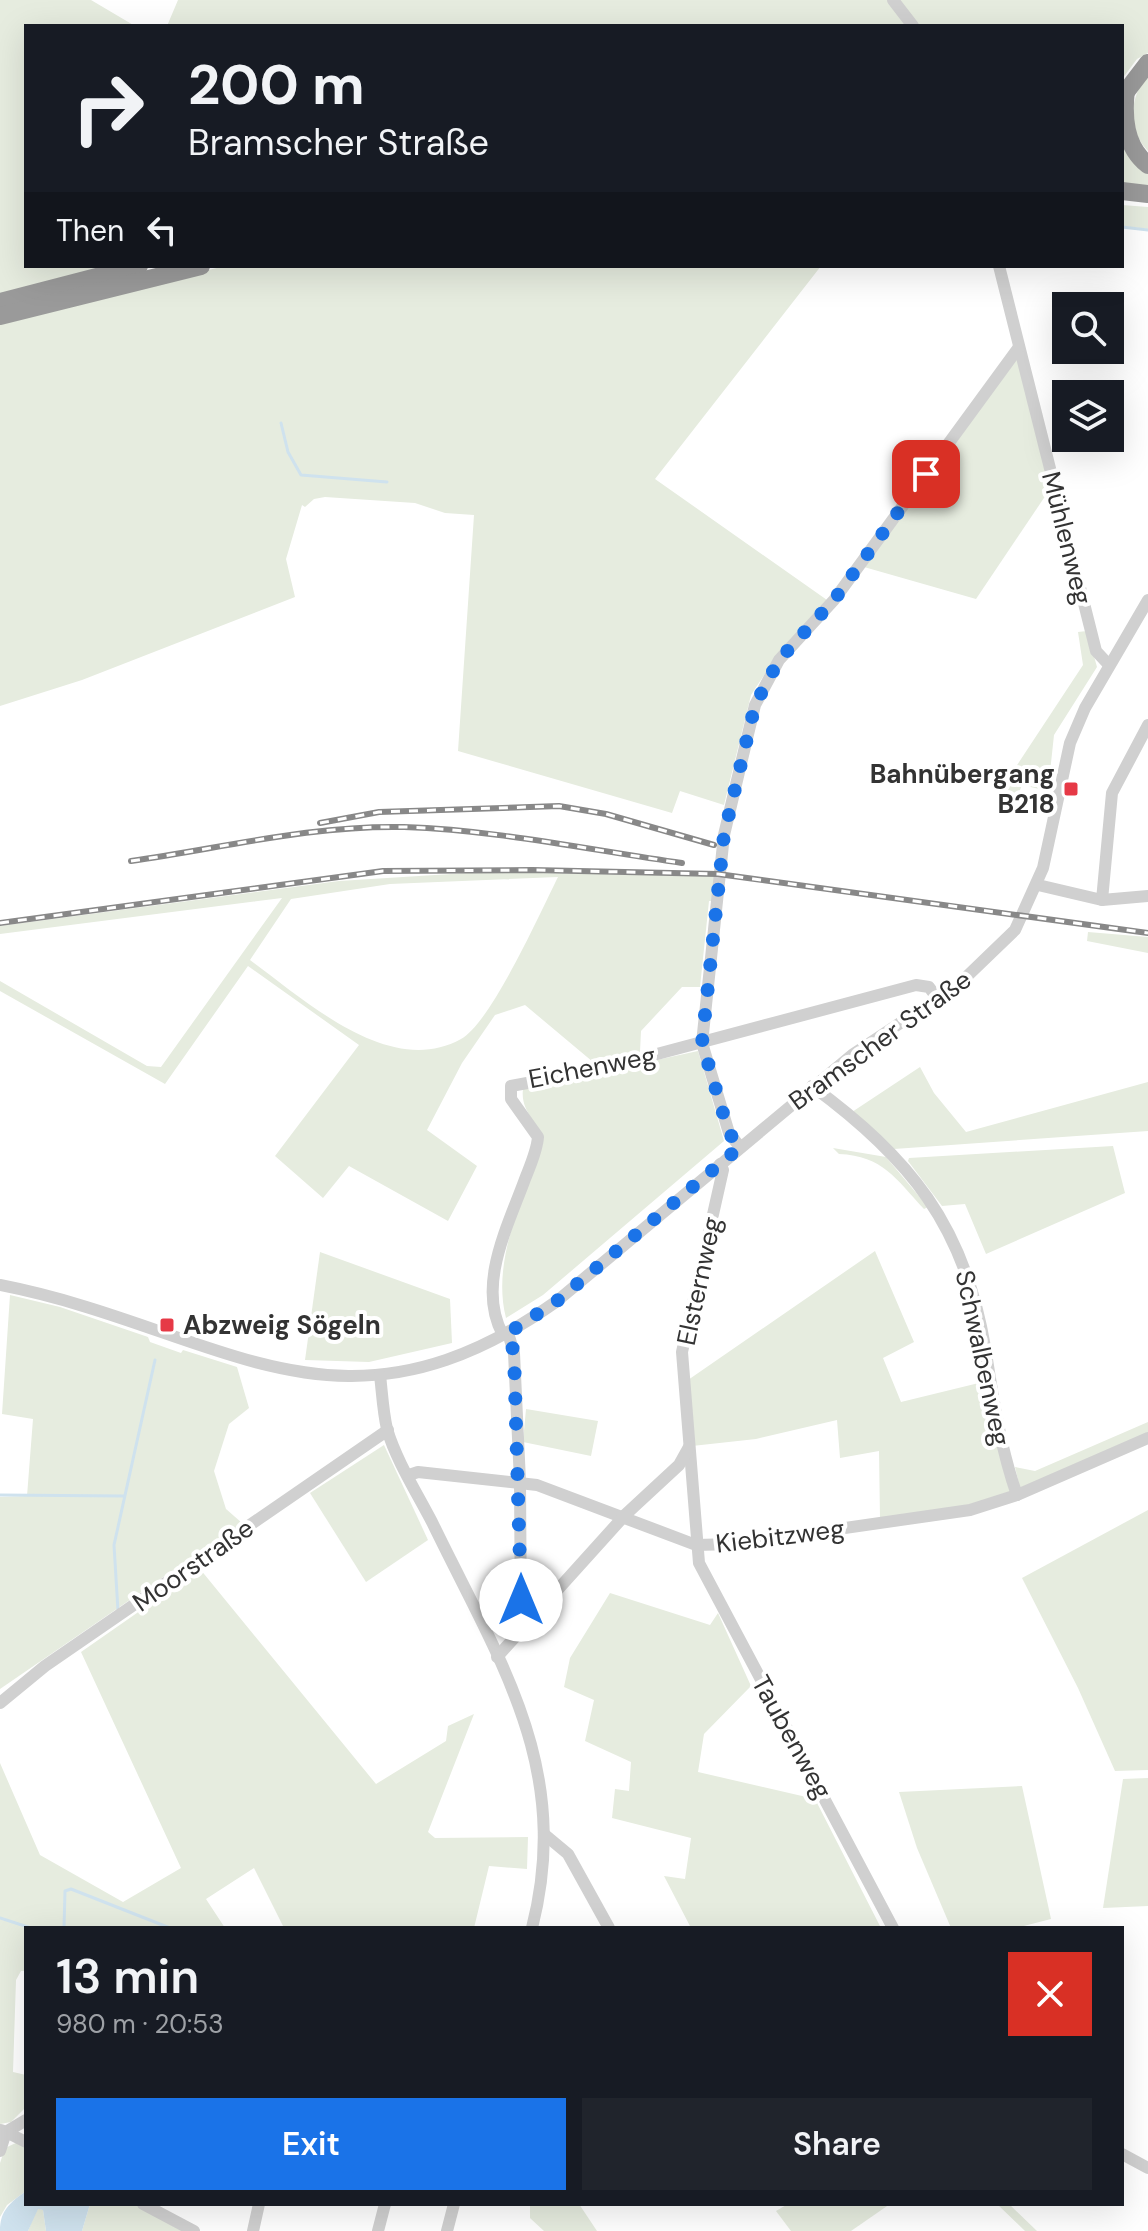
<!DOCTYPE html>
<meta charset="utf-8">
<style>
:root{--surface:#171b24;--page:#20242c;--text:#f1f3f6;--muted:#9ea1a6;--accent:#1a73e8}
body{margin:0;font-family:"DM Sans",sans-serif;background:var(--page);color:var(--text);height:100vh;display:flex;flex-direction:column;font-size:30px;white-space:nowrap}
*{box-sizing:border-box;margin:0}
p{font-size:26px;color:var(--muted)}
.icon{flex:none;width:44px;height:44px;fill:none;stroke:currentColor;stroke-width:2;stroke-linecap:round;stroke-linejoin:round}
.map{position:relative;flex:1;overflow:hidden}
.sheet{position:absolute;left:24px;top:1926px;width:1100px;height:280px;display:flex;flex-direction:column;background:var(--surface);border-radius:0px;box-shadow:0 8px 32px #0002}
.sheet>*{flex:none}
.guide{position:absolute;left:24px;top:24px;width:1100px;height:244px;border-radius:0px;box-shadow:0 8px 32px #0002;background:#171b24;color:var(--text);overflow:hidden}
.fabs{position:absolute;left:1052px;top:292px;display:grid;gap:16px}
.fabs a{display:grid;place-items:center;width:72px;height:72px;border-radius:0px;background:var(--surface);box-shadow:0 8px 32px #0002;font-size:40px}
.pin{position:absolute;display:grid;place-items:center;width:68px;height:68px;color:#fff;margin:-34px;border-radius:16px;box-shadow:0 4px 12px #0006}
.me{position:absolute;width:88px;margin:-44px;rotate:0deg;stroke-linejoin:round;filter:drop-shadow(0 0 6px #0008)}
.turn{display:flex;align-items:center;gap:28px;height:168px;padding:0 32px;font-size:36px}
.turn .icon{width:104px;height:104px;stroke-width:2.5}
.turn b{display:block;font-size:56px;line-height:68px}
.then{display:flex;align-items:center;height:76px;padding:0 32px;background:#0003;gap:16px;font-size:30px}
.round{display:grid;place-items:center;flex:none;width:84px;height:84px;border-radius:0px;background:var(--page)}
.summary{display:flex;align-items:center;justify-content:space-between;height:136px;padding:0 32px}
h1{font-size:48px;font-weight:600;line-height:60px}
.cta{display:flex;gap:16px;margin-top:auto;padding:16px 32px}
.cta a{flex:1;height:92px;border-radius:0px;background:var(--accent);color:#fff;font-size:32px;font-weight:600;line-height:92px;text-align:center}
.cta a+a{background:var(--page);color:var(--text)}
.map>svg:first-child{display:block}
.green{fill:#e6ecdf;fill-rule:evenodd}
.water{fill:#cfe2ee}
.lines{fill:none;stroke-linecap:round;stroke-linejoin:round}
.stream{stroke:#cfe2ee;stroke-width:3}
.minor{stroke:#d0d0d0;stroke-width:12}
.highway{stroke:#9a9a9a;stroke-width:18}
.rail-casing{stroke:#888;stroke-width:6}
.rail{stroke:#fff;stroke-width:3;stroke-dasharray:9;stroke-linecap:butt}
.route{stroke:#1a73e8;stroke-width:14;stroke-dasharray:0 25.2}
.poi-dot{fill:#e63946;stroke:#fff;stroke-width:3}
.labels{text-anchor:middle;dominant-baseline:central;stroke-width:8;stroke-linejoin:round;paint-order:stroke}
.street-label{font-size:26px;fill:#333;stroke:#fff}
.poi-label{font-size:26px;font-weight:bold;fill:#333;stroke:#fff;text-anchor:end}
</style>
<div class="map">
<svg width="1148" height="2231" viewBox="0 0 1148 2231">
<rect width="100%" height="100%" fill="#fff"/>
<!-- green -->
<g class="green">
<polygon points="0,0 91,0 135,26 26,26 26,266 118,266 0,297"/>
<polygon points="178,0 1148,0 1148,53 1137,59 1122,79 1122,26 167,26"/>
<path d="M1148 74V151C1126 129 1130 96 1148 74Z"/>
<polygon points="1122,133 1148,170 1148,186 1122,184"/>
<polygon points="1122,205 1148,207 1148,229 1122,226"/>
<polygon points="225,266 821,266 655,479 827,600 776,657 751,695 724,805 680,791 672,813 458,751 474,515 445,513 415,503 325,497 314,499 305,507 302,505 286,559 295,597 82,680 0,706 0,320"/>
<polygon points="1018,355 1050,489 976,599 864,567"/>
<polygon points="1087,631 1097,667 1054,735 1048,791 1022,785 1015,803 996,797 1083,665 1078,632"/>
<path d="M483 872 714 876 713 901H709L700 987H682L641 1031 640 1052 593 1062 525 1005 495 1015 462 1063 427 1130 477 1166 448 1221 349 1166 323 1198 275 1156 359 1045 248 966 165 1084 0 991V981L147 1066 161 1067 282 898 0 934V926L339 881ZM558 877C541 911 491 1023 461 1039 389 1079 304 999 250 960L291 899 390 884Z"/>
<polygon points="1088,932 1148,937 1148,953 1087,941"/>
<path d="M698 1051 724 1141 543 1295 506 1318C491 1260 524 1196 543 1143 539 1122 520 1112 523 1089Z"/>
<polygon points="920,1067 934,1093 966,1132 1148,1082 1148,1131 894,1149 852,1112"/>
<polygon points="1113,1146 1125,1193 986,1254 965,1204 942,1206 908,1161 909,1158"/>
<path d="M833 1148 886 1157 928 1207 924 1209C896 1179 883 1156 839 1154Z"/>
<polygon points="875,1251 914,1342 883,1358 901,1402 987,1381 1013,1495 975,1505 880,1519 879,1451 840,1458 837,1420 756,1439 692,1446 688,1380"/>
<polygon points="320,1252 450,1299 452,1343 369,1362 305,1360"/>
<polygon points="10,1295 60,1307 148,1337 150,1342 181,1353 183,1350 237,1367 249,1408 229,1424 214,1471 226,1509 242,1523 0,1689 0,1497 27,1496 33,1419 2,1414"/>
<polygon points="526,1409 598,1421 591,1456 523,1442"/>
<polygon points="1148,1422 1148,1435 1021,1492 1015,1467 1035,1471"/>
<polygon points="384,1445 428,1540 366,1582 310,1493"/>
<polygon points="1148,1510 1148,1770 1115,1771 1078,1688 1022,1578"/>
<polygon points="200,1569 376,1784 446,1741 448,1726 474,1714 428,1832 435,1838 528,1837 527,1869 489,1866 474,1928 284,1928 254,1868 206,1899 225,1928 26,1928 26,1971 21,1971 16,1980 13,2072 26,2075 25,2108 11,2122 0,2124 0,1763 40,1855 123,1902 181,1868 81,1652"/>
<polygon points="610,1593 710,1625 718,1613 751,1686 704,1734 698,1772 815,1799 881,1928 691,1928 664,1876 685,1879 691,1838 612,1818 615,1789 629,1791 631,1762 585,1741 594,1700 564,1687 570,1658"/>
<polygon points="1148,1778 1148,1906 1103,1908 1123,1779"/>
<polygon points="1022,1786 1051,1919 1016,1928 951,1928 917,1848 899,1792"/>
<polygon points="18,2142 26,2146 26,2191 7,2205 0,2217 0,2163 5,2148"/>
<polygon points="90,2204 136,2204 186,2231 82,2231"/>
<polygon points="530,2204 579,2204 597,2231 544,2231 530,2218"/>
<polygon points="788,2204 890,2204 851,2231 791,2231 776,2211"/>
<polygon points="997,2204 1009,2204 1037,2231 1025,2231"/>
<polygon points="37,2208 43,2210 46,2231 28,2231"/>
</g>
<!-- water -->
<path class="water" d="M26 2191V2204H90L82 2231H46L43 2210 38 2209 28 2231H0C0 2210 10 2203 26 2191Z"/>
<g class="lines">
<!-- stream -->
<g class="stream">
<polyline points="1122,227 1148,230"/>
<polyline points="281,423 288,452 301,475 387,482"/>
<polyline points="0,1495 124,1496"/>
<polyline points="118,1611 114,1545 155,1360"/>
<polyline points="0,1918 31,1928"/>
<polyline points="64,1928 65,1891 71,1889 170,1928"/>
</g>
<!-- minor -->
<g class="minor">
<polyline points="893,0 913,26"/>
<polyline points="999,266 1096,651 1109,665"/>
<polyline points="1038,885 1102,900 1148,896"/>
<polyline points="1102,900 1112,793 1148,725"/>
<path d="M812 1086C910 1158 964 1225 985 1347 993 1397 1000 1447 1017 1495"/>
<polyline points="740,1147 729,1133 702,1043 724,835 755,705 779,660 834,600 1019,347"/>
<polyline points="720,1164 723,1170 682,1352 699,1563 893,1928"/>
<path d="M0 1285C220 1328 337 1457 557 1301L852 1055 959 984 1015 930 1043 868 1070 743 1085 708 1148 600"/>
<polyline points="508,1333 514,1353 520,1481 521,1630"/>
<path d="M503 1335C476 1286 508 1226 525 1179 530 1166 537 1151 538 1137L511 1099V1086L597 1070 916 985 929 987 937 998"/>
<path d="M380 1375C382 1392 383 1412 387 1429 396 1460 417 1493 432 1522 499 1661 573 1767 532 1928"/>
<polyline points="409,1475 418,1472 537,1485 696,1545 734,1544 970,1510 1017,1495 1148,1438"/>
<polyline points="497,1657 625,1515 679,1465 689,1447"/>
<polyline points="0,1703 45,1666 388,1430"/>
<polyline points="544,1834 568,1854 609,1928"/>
<polyline points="1,2130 6,2132 26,2120"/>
<polyline points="0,2151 6,2132 26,2142"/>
<polyline points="1122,2154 1148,2168"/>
<polyline points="143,2204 194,2231"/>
<polyline points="253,2231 259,2204"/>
<polyline points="378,2231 385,2204"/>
<polyline points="447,2231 454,2204"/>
</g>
<!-- highway -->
<g class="highway">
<path d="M1126 89C1123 116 1124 146 1148 165"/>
<polyline points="1122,97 1148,63"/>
<polyline points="1122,191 1148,194"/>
<polyline points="0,302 139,266"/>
<polyline points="0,316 201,266"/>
</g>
<!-- rail casing -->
<g class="rail-casing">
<g id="rail">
<polyline points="320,823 379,812 559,806 606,814 714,845"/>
<path d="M131 861C222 848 312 825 404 827 497 830 590 850 682 863"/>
<polyline points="0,923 383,871 532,870 718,874 1148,933"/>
</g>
</g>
<!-- rail -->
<use href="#rail" class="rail"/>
</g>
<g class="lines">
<!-- route -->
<polyline class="route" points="521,1600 514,1353 508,1333 557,1301 740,1147 729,1133 702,1043 724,835 755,705 779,660 834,600 926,474"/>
</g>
<!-- markers -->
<g class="poi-dot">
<rect x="1063" y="781" width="16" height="16" rx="4"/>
<rect x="159" y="1317" width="16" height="16" rx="4"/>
</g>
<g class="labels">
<!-- street labels -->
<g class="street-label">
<text transform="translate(1067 538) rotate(76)">Mühlenweg</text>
<text transform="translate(880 1040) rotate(-36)">Bramscher Straße</text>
<text transform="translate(592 1067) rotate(-11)">Eichenweg</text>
<text transform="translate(699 1281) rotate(-78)">Elsternweg</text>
<text transform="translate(983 1358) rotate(78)">Schwalbenweg</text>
<text transform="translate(780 1536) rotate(-7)">Kiebitzweg</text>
<text transform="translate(193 1565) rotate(-35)">Moorstraße</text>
<text transform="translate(792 1737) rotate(61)">Taubenweg</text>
</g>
<!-- poi labels -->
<g class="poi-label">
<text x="1055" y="774">Bahnübergang<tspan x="1055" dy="30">B218</tspan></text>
<text x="183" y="1325" text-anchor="start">Abzweig Sögeln</text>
</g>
</g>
</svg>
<div class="fabs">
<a><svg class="icon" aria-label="search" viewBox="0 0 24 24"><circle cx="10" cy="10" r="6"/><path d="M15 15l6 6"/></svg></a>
<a><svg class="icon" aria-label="layers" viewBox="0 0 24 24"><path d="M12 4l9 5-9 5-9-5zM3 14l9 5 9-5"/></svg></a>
</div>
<div class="pin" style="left:926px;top:474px;background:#d93025"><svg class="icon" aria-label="arrive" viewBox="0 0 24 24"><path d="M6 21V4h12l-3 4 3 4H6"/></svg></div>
<svg class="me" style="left:521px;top:1600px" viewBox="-20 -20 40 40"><circle r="19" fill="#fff"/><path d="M0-13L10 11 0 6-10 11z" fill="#1a73e8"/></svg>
<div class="guide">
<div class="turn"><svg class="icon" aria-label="right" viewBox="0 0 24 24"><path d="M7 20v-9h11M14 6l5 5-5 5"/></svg><div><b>200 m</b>Bramscher Straße</div></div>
<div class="then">Then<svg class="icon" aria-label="left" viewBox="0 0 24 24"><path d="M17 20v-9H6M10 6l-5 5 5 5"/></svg></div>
</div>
<section class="sheet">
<div class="summary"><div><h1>13 min</h1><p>980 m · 20:53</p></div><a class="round" style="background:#d93025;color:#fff"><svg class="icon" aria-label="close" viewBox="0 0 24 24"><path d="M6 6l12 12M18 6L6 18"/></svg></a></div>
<div class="cta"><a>Exit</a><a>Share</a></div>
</section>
</div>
